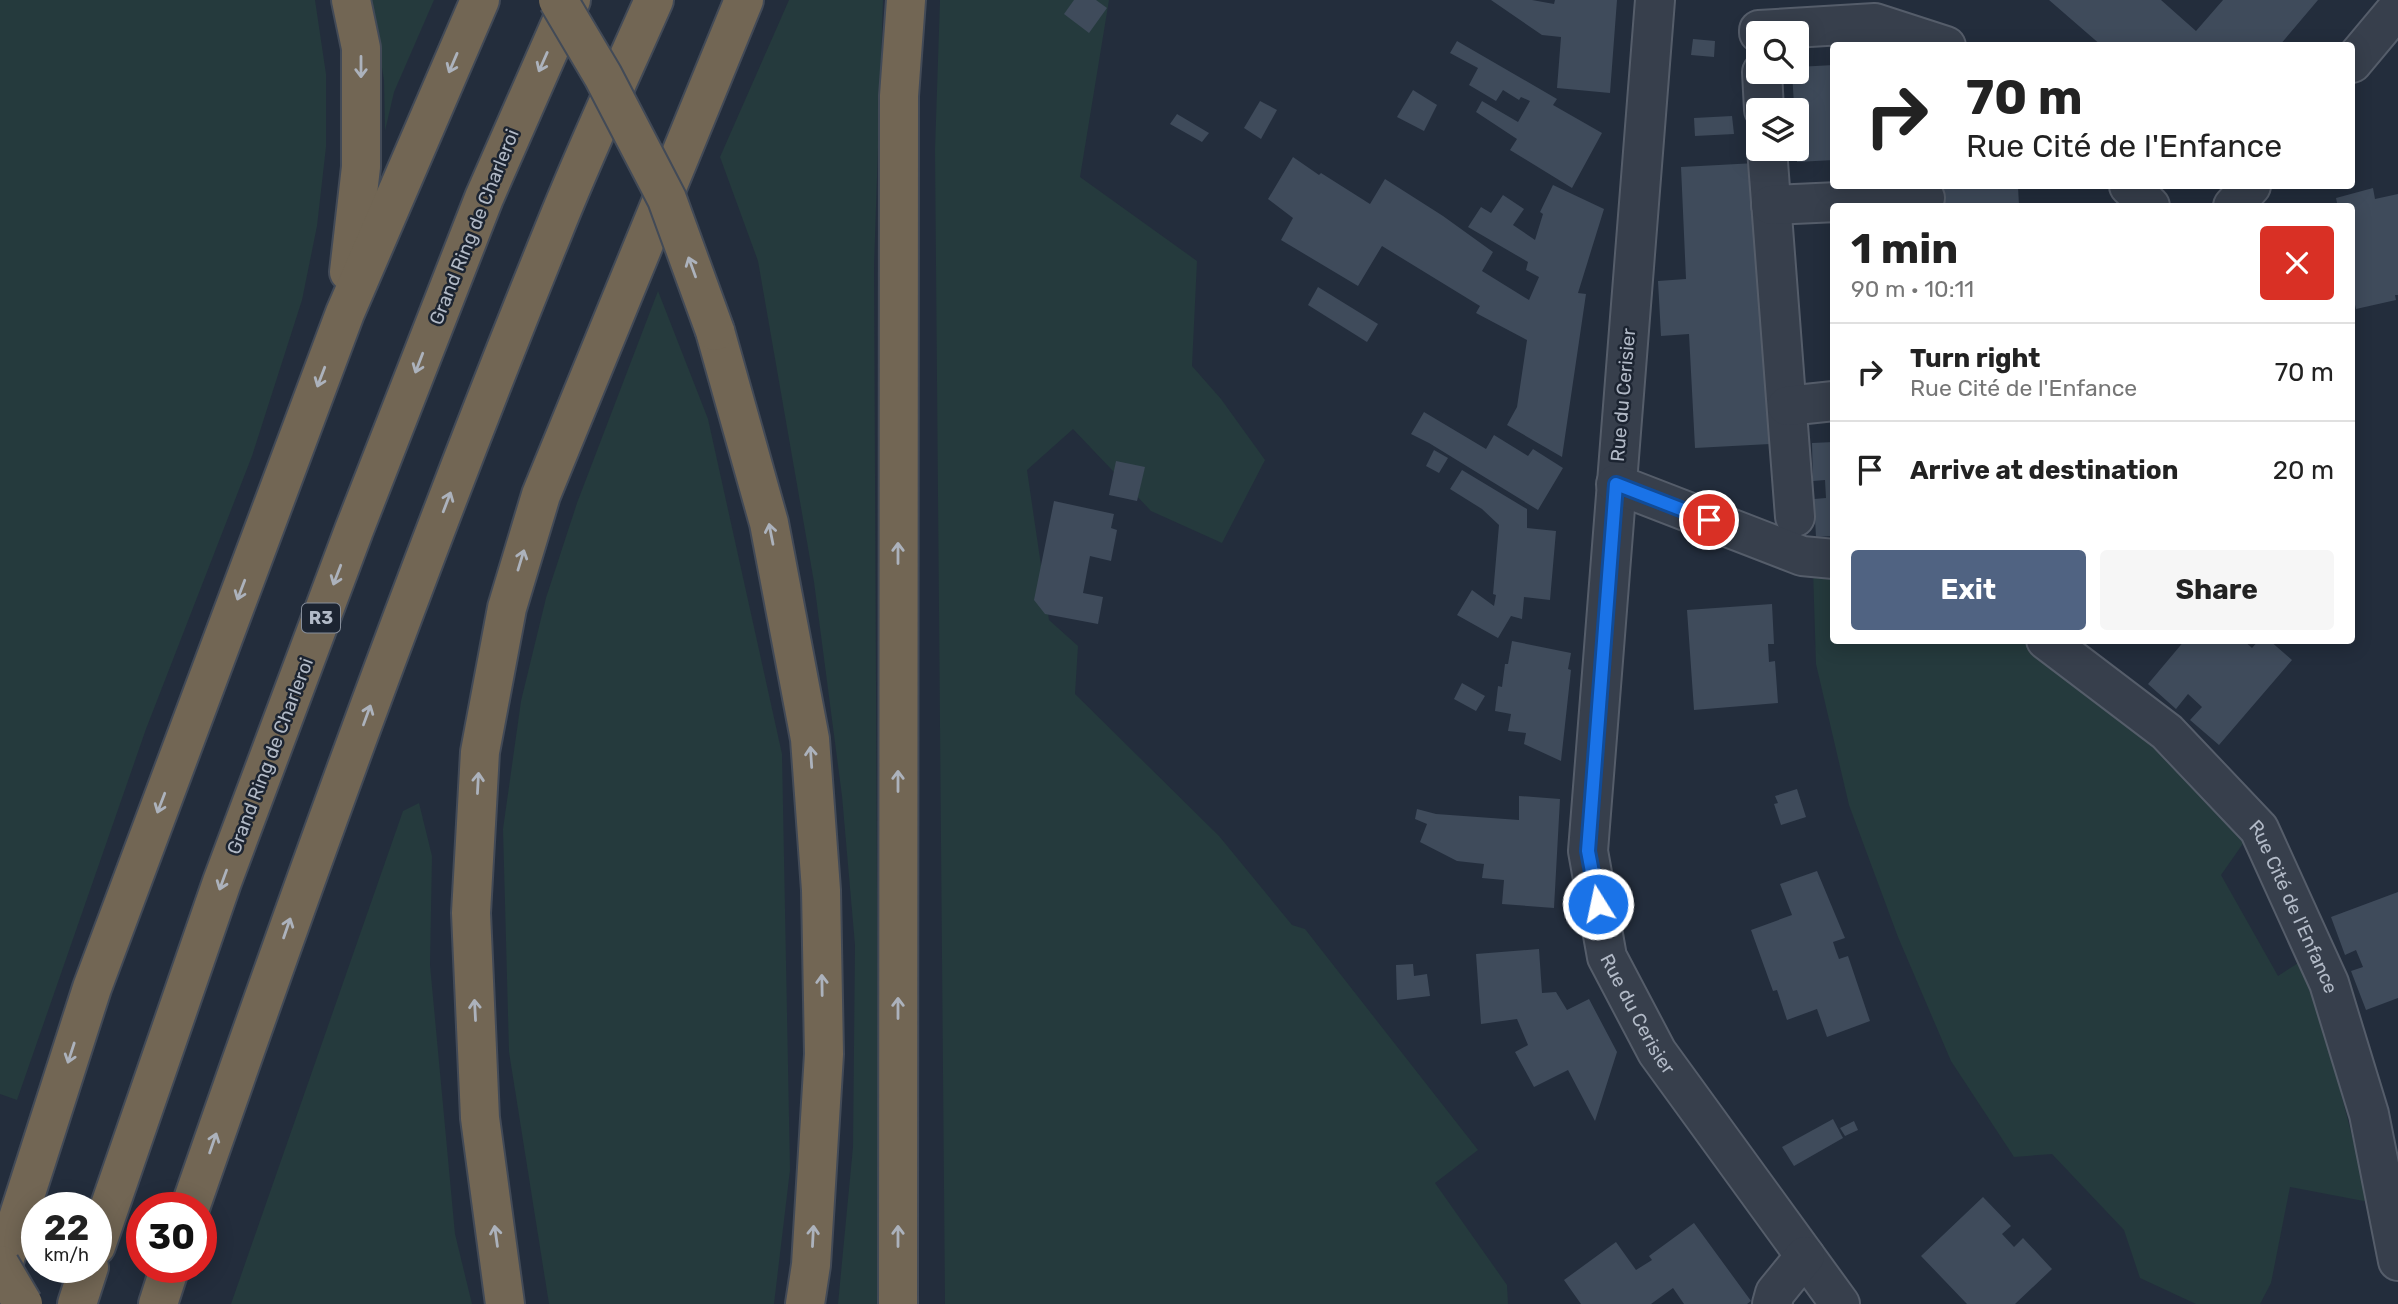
<!DOCTYPE html>
<meta charset="utf-8">
<style>
:root{--surface:#fff;--page:#f6f6f6;--text:#222;--muted:#767676;--line:#e0e0e0;--accent:#506382}
body{margin:0;font-family:Rubik,sans-serif;background:var(--page);color:var(--text);height:100vh;display:flex;flex-direction:column;font-size:26px;white-space:nowrap}
*{box-sizing:border-box;margin:0}
p{font-size:23px;color:var(--muted)}
.icon{flex:none;width:38px;height:38px;fill:none;stroke:currentColor;stroke-width:2;stroke-linecap:round;stroke-linejoin:round}
.map{position:relative;flex:1;overflow:hidden}
.drawer{position:absolute;left:1830px;top:203px;width:525px;height:441px;display:flex;flex-direction:column;background:var(--surface);border-radius:7px;box-shadow:0 4px 18px #0003}
.drawer>*{flex:none}
.hud{position:absolute;left:1830px;top:42px;width:525px;height:147px;border-radius:7px;box-shadow:0 4px 18px #0003;background:#fff;color:var(--text);overflow:hidden}
.fabs{position:absolute;left:1746px;top:21px;display:grid;gap:14px}
.fabs a{display:grid;place-items:center;width:63px;height:63px;border-radius:7px;background:var(--surface);box-shadow:0 4px 18px #0003;font-size:35px}
.speed{position:absolute;left:21px;top:1192px;display:flex;gap:14px;font-size:35px;font-weight:700;text-align:center}
.speed>*{display:grid;place-content:center;width:91px;height:91px;border-radius:50%;background:var(--surface);box-shadow:0 4px 18px #0003;line-height:1}
.speed small{font-size:18px;font-weight:400}
.speed .limit{border:10px solid #d22;background:#fff;color:#111}
.pin{position:absolute;display:grid;place-items:center;width:60px;height:60px;color:#fff;margin:-30px;border:4px solid #fff;border-radius:50%;box-shadow:0 2px 7px #0007}
.me{position:absolute;width:77px;margin:-38px;rotate:350deg;stroke-linejoin:round;filter:drop-shadow(0 0 5px #0008)}
.turn{display:flex;align-items:center;gap:24px;height:147px;padding:0 21px;font-size:32px}
.turn .icon{width:91px;height:91px;stroke-width:2.5}
.turn b{display:block;font-size:49px;line-height:60px}
.round{display:grid;place-items:center;flex:none;width:74px;height:74px;border-radius:7px;background:var(--page)}
.head{display:flex;align-items:center;justify-content:space-between;height:119px;padding:0 21px}
h1{font-size:42px;font-weight:700;line-height:52px}
.primary-button{display:flex;gap:14px;margin-top:auto;padding:14px 21px}
.primary-button a{flex:1;height:80px;border-radius:7px;background:var(--accent);color:#fff;font-size:28px;font-weight:700;line-height:80px;text-align:center}
.primary-button a+a{background:var(--page);color:var(--text)}
ul{padding:0;list-style:none}
li{display:flex;align-items:center;gap:21px;height:98px;padding:0 21px;border-top:2px solid var(--line)}
li div{flex:1}
li b{display:block;font-size:26px}
li em{font-style:normal}
.map>svg:first-child{display:block}
.green{fill:#253a3d}
.building{fill:#3f4b5b}
.lines{fill:none;stroke-linecap:round;stroke-linejoin:round}
.minor-casing{stroke:#555d6a;stroke-width:42}
.highway-casing{stroke:#424a57;stroke-width:42}
.minor{stroke:#373f4c;stroke-width:38}
.highway{stroke:#726654;stroke-width:38}
.highway-bridge-casing{stroke:#424a57;stroke-width:42;stroke-linecap:butt}
.highway-bridge{stroke:#726654;stroke-width:38}
.oneway{stroke:#acb2bc}
.route-casing{stroke:#114b97;stroke-width:18}
.route{stroke:#1a73e8;stroke-width:12}
.labels{text-anchor:middle;dominant-baseline:central;stroke-width:5;stroke-linejoin:round;paint-order:stroke}
.shield{fill:#1c2431;stroke:#858d9a;stroke-width:2}
.shield-label{font-size:18px;font-weight:bold;fill:#b2bac7}
.street-label{font-size:19px;fill:#b2bac7;stroke:#1c2431}
</style>
<div class="map">
<svg width="2398" height="1304" viewBox="0 0 2398 1304">
<rect width="100%" height="100%" fill="#232d3c"/>
<!-- green -->
<g class="green">
<polygon points="0,0 315,0 326,74 326,147 317,226 302,300 252,456 146,729 17,1100 0,1094"/>
<polygon points="371,0 434,0 394,92 385,131 384,80"/>
<polygon points="789,0 883,0 874,266 879,1304 838,1304 853,1147 855,945 842,796 814,582 758,261 720,157"/>
<polygon points="940,0 1109,0 1080,177 1197,261 1192,366 1221,399 1265,460 1222,543 1151,511 1073,429 1027,470 1049,620 1078,646 1075,694 1219,836 1292,925 1305,929 1478,1150 1435,1183 1507,1285 1508,1304 945,1304 935,150"/>
<polygon points="658,291 708,419 782,754 790,1170 774,1304 549,1304 509,1052 503,829 521,701 546,598 577,503"/>
<polygon points="1813,571 1834,573 1834,640 2027,640 2041,649 2157,740 2249,835 2221,875 2278,976 2306,958 2369,1202 2290,1187 2271,1283 2260,1304 2196,1304 2140,1278 2124,1230 2052,1154 2014,1157 1951,1061 1898,937 1849,805 1816,664"/>
<polygon points="419,803 432,856 430,965 455,1234 472,1304 231,1304 403,811"/>
</g>
<!-- building -->
<g class="building">
<polygon points="1074,0 1096,0 1107,8 1089,33 1064,14"/>
<polygon points="1491,0 1532,0 1554,4 1555,0 1617,0 1610,93 1557,88 1561,37 1542,35"/>
<polygon points="2049,0 2161,0 2196,31 2223,0 2318,0 2279,46 2102,46"/>
<polygon points="1693,39 1715,41 1714,57 1691,55"/>
<polygon points="1457,41 1557,99 1553,105 1602,133 1572,188 1510,150 1517,139 1476,112 1482,101 1518,122 1530,101 1521,97 1519,100 1503,90 1496,101 1469,85 1478,68 1450,53"/>
<polygon points="1834,65 1834,160 1797,162 1797,123 1807,122 1807,105 1794,105 1792,72 1797,72 1797,67"/>
<polygon points="1413,90 1437,105 1424,131 1397,117"/>
<polygon points="1260,101 1277,110 1261,139 1244,128"/>
<polygon points="1177,114 1209,133 1202,142 1170,124"/>
<polygon points="1732,116 1734,134 1695,136 1694,118"/>
<polygon points="1293,157 1319,175 1321,173 1370,204 1385,179 1443,216 1493,252 1482,271 1529,300 1539,277 1526,270 1528,262 1468,227 1481,207 1491,213 1503,195 1524,209 1513,225 1535,240 1543,214 1540,212 1553,185 1604,209 1578,293 1586,294 1562,457 1507,425 1517,407 1527,340 1476,313 1480,306 1382,246 1358,286 1281,240 1293,218 1268,199"/>
<polygon points="1756,163 1770,444 1695,448 1689,334 1661,336 1658,281 1686,279 1681,167"/>
<polygon points="1937,186 2018,186 2019,206 1937,206"/>
<polygon points="2373,188 2375,199 2398,194 2398,295 2395,295 2396,300 2356,309 2352,292 2352,206 2328,205 2337,203 2336,198"/>
<polygon points="1318,287 1378,324 1367,342 1308,305"/>
<polygon points="1424,412 1486,449 1494,435 1528,456 1533,449 1563,468 1538,510 1429,443 1411,434"/>
<polygon points="1834,442 1834,536 1816,537 1814,499 1826,498 1825,480 1813,481 1812,443"/>
<polygon points="1434,450 1448,458 1439,473 1426,466"/>
<polygon points="1116,461 1145,467 1137,501 1109,495"/>
<polygon points="1462,470 1527,509 1527,528 1556,531 1550,600 1524,597 1522,619 1511,616 1498,638 1457,615 1472,590 1494,606 1496,595 1493,594 1499,525 1482,509 1450,489"/>
<polygon points="1054,501 1114,514 1111,528 1117,530 1111,561 1090,556 1083,593 1103,597 1098,624 1045,614 1034,600"/>
<polygon points="1772,604 1774,644 1768,644 1769,662 1775,661 1778,703 1694,710 1687,610"/>
<polygon points="2185,640 2243,640 2252,648 2259,640 2269,640 2292,660 2219,745 2190,720 2202,707 2188,694 2176,709 2148,684"/>
<polygon points="1512,641 1571,653 1568,669 1571,670 1561,761 1524,744 1526,733 1508,731 1511,714 1495,711 1498,686 1502,687 1505,664 1508,664"/>
<polygon points="1462,683 1485,696 1476,711 1454,699"/>
<polygon points="1797,789 1806,817 1781,825 1774,804 1778,803 1775,796"/>
<polygon points="1519,796 1560,799 1554,908 1502,904 1504,880 1482,878 1484,864 1457,861 1420,842 1427,824 1415,819 1417,809 1436,814 1519,820"/>
<polygon points="1817,871 1845,938 1833,942 1836,951 1839,959 1848,956 1870,1021 1827,1037 1817,1009 1787,1020 1777,990 1773,991 1751,930 1792,915 1780,884"/>
<polygon points="2398,892 2398,998 2366,1010 2351,971 2363,967 2356,950 2345,955 2331,917"/>
<polygon points="1539,949 1542,993 1556,992 1567,1010 1589,999 1617,1052 1595,1121 1568,1070 1534,1087 1515,1052 1528,1045 1517,1019 1481,1024 1476,954"/>
<polygon points="1413,964 1414,976 1427,974 1430,996 1397,1000 1396,965"/>
<polygon points="1833,1119 1843,1138 1794,1166 1782,1147"/>
<polygon points="1854,1121 1858,1130 1845,1136 1840,1128"/>
<polygon points="1983,1197 2011,1226 2002,1234 2014,1247 2023,1238 2052,1269 2015,1304 1967,1304 1921,1256"/>
<polygon points="1694,1223 1751,1301 1747,1304 1684,1304 1673,1288 1651,1304 1581,1304 1564,1280 1616,1242 1636,1270 1652,1260 1649,1256"/>
</g>
<g class="lines">
<!-- minor casing -->
<g class="minor-casing">
<g id="minor">
<path id="s1" d="M1655 0 1588 851 1607 957 1657 1052 1840 1304"/>
<polyline points="1759,33 1759,30 1875,23 1946,46"/>
<polyline points="2352,63 2398,8"/>
<polyline points="1762,72 1764,110"/>
<polyline points="1767,149 1795,517"/>
<polyline points="2129,186 2150,206"/>
<polyline points="1771,205 1925,198"/>
<polyline points="2233,206 2251,186"/>
<polyline points="1787,406 1834,401"/>
<polyline points="1616,484 1802,556 1834,559"/>
<path id="s2" d="M2046 640 2167 732 2259 829 2329 983 2369 1114 2398 1261"/>
<polyline points="1772,1304 1775,1293 1805,1256"/>
</g>
</g>
<!-- highway casing -->
<g class="highway-casing">
<g id="highway">
<polyline points="349,272 361,167 361,48 351,0"/>
<polyline points="715,331 769,523 810,739 821,890 824,1054 811,1265 805,1304"/>
<path d="M190 1208C304 880 422 554 553 232 584 154 620 77 654 0"/>
<polyline points="96,1246 222,882 354,530 484,198 571,0"/>
<polyline points="0,1274 92,988 345,313 480,0"/>
<polyline points="77,1304 89,1267"/>
<polyline points="158,1304 170,1267"/>
<polyline points="505,1304 480,1118 471,913 480,752 507,608 541,495 744,0"/>
<polyline points="898,1304 899,96 906,0"/>
</g>
</g>
<!-- minor -->
<use href="#minor" class="minor"/>
<!-- highway -->
<use href="#highway" class="highway"/>
<!-- highway-bridge casing -->
<g class="highway-bridge-casing">
<g id="highway-bridge">
<polyline points="558,0 603,76 667,199 715,331"/>
<polyline points="0,1265 23,1304"/>
</g>
</g>
<!-- highway-bridge -->
<use href="#highway-bridge" class="highway-bridge"/>
</g>
<!-- one-way arrows -->
<defs><path id="oneway-shaft" d="M-6 0H5M1.5-3L5.5 0L1.5 3" fill="none" stroke-width="1.6" stroke-linecap="round" stroke-linejoin="round" transform="scale(1.75)"/></defs>
<g class="oneway">
<use href="#oneway-shaft" transform="translate(543 62) rotate(114)"/>
<use href="#oneway-shaft" transform="translate(453 63) rotate(113)"/>
<use href="#oneway-shaft" transform="translate(361 67) rotate(90)"/>
<use href="#oneway-shaft" transform="translate(692 267) rotate(-110)"/>
<use href="#oneway-shaft" transform="translate(419 363) rotate(111)"/>
<use href="#oneway-shaft" transform="translate(321 377) rotate(111)"/>
<use href="#oneway-shaft" transform="translate(447 502) rotate(-69)"/>
<use href="#oneway-shaft" transform="translate(771 534) rotate(-101)"/>
<use href="#oneway-shaft" transform="translate(898 553) rotate(-90)"/>
<use href="#oneway-shaft" transform="translate(521 560) rotate(-73)"/>
<use href="#oneway-shaft" transform="translate(337 575) rotate(111)"/>
<use href="#oneway-shaft" transform="translate(241 590) rotate(111)"/>
<use href="#oneway-shaft" transform="translate(367 715) rotate(-70)"/>
<use href="#oneway-shaft" transform="translate(811 757) rotate(-94)"/>
<use href="#oneway-shaft" transform="translate(898 781) rotate(-90)"/>
<use href="#oneway-shaft" transform="translate(478 783) rotate(-87)"/>
<use href="#oneway-shaft" transform="translate(161 803) rotate(111)"/>
<use href="#oneway-shaft" transform="translate(223 880) rotate(110)"/>
<use href="#oneway-shaft" transform="translate(287 928) rotate(-71)"/>
<use href="#oneway-shaft" transform="translate(822 985) rotate(-91)"/>
<use href="#oneway-shaft" transform="translate(898 1008) rotate(-90)"/>
<use href="#oneway-shaft" transform="translate(475 1010) rotate(-93)"/>
<use href="#oneway-shaft" transform="translate(71 1053) rotate(108)"/>
<use href="#oneway-shaft" transform="translate(213 1143) rotate(-71)"/>
<use href="#oneway-shaft" transform="translate(496 1236) rotate(-98)"/>
<use href="#oneway-shaft" transform="translate(813 1236) rotate(-87)"/>
<use href="#oneway-shaft" transform="translate(898 1236) rotate(-90)"/>
</g>
<g class="lines">
<!-- route casing -->
<g class="route-casing">
<polyline id="route" points="1598,904 1588,851 1616,484 1709,520"/>
</g>
<!-- route -->
<use href="#route" class="route"/>
</g>
<g class="labels">
<!-- shield labels -->
<rect class="shield" x="302" y="603.5" width="38" height="29" rx="5"/>
<g class="shield-label">
<text x="321" y="618">R3</text>
</g>
<!-- street labels -->
<g class="street-label">
<text transform="translate(474 227) rotate(-68)">Grand Ring de Charleroi</text>
<text transform="translate(1623 395) rotate(-85)">Rue du Cerisier</text>
<text transform="translate(270 756) rotate(-69)">Grand Ring de Charleroi</text>
<text stroke="none"><textPath href="#s2" startOffset="371">Rue Cité de l'Enfance</textPath></text>
<text stroke="none"><textPath href="#s1" startOffset="1026">Rue du Cerisier</textPath></text>
</g>
</g>
</svg>
<div class="fabs">
<a><svg class="icon" aria-label="search" viewBox="0 0 24 24"><circle cx="10" cy="10" r="6"/><path d="M15 15l6 6"/></svg></a>
<a><svg class="icon" aria-label="layers" viewBox="0 0 24 24"><path d="M12 4l9 5-9 5-9-5zM3 14l9 5 9-5"/></svg></a>
</div>
<div class="speed"><div>22<small>km/h</small></div><div class="limit">30</div></div>
<div class="pin" style="left:1709px;top:520px;background:#d93025"><svg class="icon" aria-label="arrive" viewBox="0 0 24 24"><path d="M6 21V4h12l-3 4 3 4H6"/></svg></div>
<svg class="me" style="left:1598px;top:904px" viewBox="-20 -20 40 40"><circle r="17" fill="#1a73e8" stroke="#fff" stroke-width="3"/><path d="M0-11L8 9 0 5-8 9z" fill="#fff"/></svg>
<div class="hud">
<div class="turn"><svg class="icon" aria-label="right" viewBox="0 0 24 24"><path d="M7 20v-9h11M14 6l5 5-5 5"/></svg><div><b>70 m</b>Rue Cité de l'Enfance</div></div>
</div>
<section class="drawer">
<div class="head"><div><h1>1 min</h1><p>90 m · 10:11</p></div><a class="round" style="background:#d93025;color:#fff"><svg class="icon" aria-label="close" viewBox="0 0 24 24"><path d="M6 6l12 12M18 6L6 18"/></svg></a></div>
<ul>
<li><svg class="icon" aria-label="right" viewBox="0 0 24 24"><path d="M7 20v-9h11M14 6l5 5-5 5"/></svg><div><b>Turn right</b><p>Rue Cité de l'Enfance</p></div><em>70 m</em></li>
<li><svg class="icon" aria-label="arrive" viewBox="0 0 24 24"><path d="M6 21V4h12l-3 4 3 4H6"/></svg><div><b>Arrive at destination</b></div><em>20 m</em></li>
</ul>
<div class="primary-button"><a>Exit</a><a>Share</a></div>
</section>
</div>
